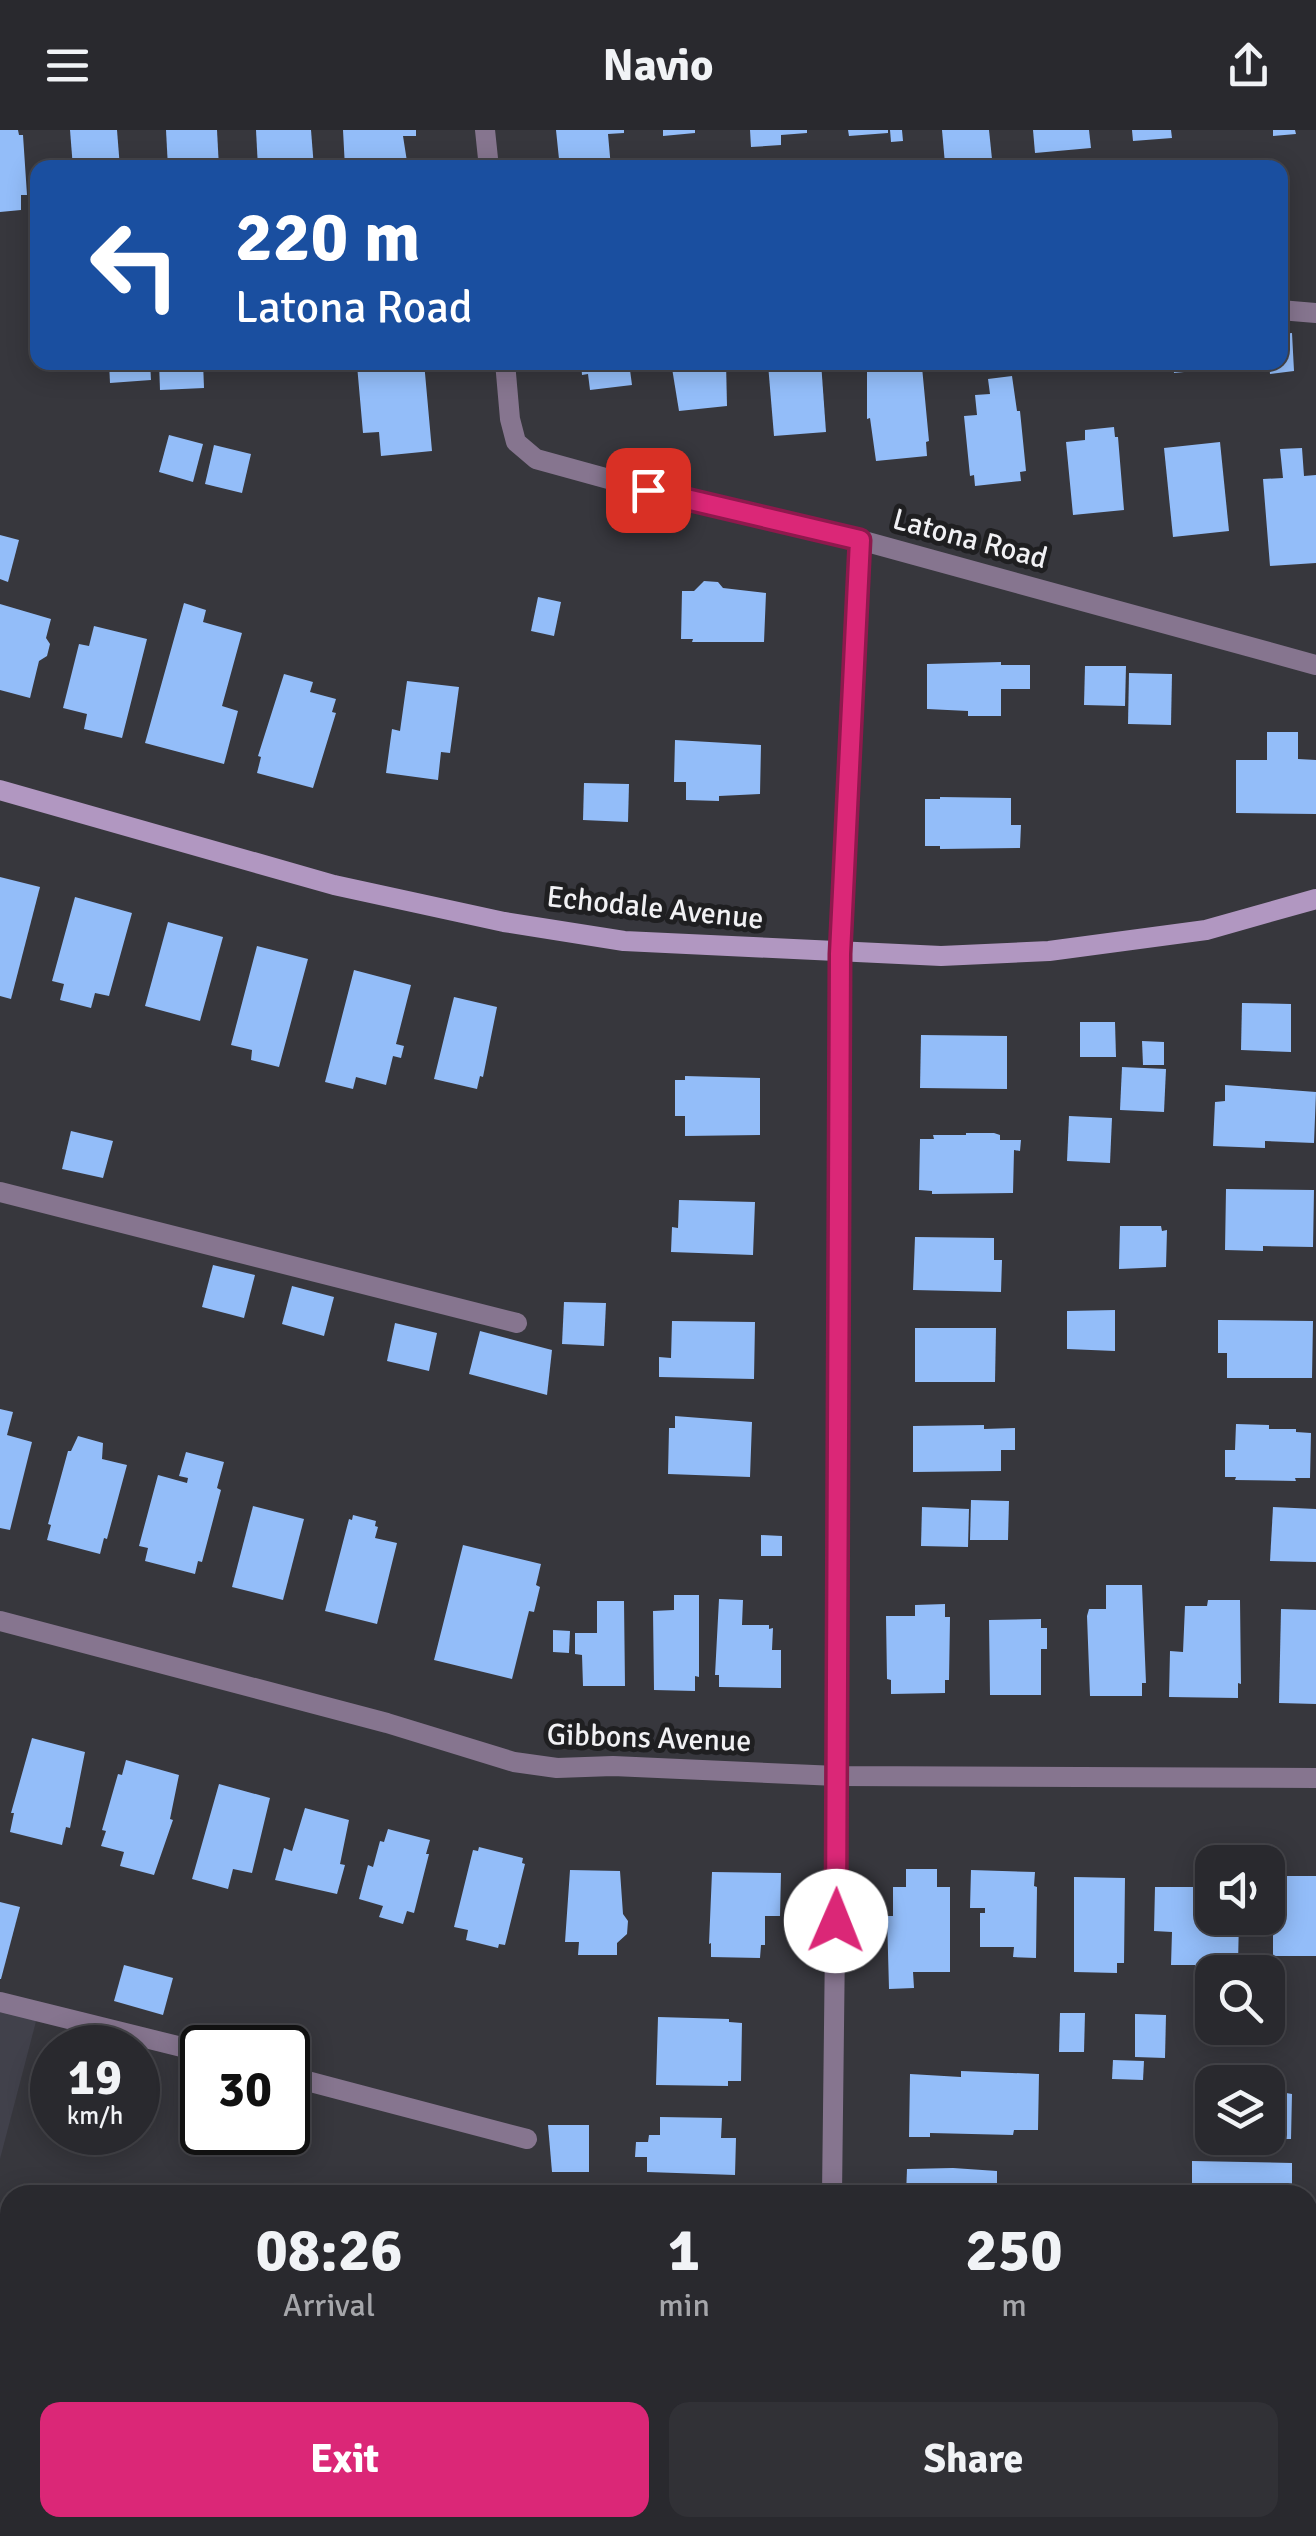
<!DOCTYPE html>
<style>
:root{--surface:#29292e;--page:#313136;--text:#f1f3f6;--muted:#a5a6aa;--line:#45454a;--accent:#db2777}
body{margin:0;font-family:Signika,sans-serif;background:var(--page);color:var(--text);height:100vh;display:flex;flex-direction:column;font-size:38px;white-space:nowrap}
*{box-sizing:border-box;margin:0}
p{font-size:32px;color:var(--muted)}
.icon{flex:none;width:55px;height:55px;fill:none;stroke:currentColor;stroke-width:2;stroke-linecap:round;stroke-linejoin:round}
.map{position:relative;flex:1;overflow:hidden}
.panel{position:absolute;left:0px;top:2055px;width:1318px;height:352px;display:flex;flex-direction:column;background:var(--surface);border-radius:30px 30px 0 0;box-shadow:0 5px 25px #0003,0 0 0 2px var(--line)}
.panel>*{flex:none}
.top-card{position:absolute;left:30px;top:30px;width:1258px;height:210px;border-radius:20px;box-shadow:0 5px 25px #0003,0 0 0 2px var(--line);background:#1a4fa0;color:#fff;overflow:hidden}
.buttons{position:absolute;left:1195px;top:1715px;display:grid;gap:20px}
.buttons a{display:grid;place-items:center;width:90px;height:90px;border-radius:20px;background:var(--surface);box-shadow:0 5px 25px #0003,0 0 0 2px var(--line);font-size:50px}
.speed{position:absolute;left:30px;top:1895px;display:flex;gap:20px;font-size:50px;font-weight:700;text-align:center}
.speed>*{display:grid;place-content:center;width:130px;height:130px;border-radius:50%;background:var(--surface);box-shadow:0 5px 25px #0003,0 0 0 2px var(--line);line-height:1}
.speed small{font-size:25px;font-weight:400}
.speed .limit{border:5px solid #111;border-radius:15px;background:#fff;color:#111}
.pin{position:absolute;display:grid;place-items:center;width:85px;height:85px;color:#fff;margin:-42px;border-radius:20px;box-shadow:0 5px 15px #0006}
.me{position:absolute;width:110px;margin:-55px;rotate:1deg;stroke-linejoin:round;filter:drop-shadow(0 0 8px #0008)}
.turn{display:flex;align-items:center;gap:35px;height:210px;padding:0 40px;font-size:45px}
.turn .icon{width:130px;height:130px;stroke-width:2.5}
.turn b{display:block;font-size:70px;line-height:85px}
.eta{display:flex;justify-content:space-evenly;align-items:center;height:170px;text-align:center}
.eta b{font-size:60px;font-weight:700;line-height:70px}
.action{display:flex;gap:20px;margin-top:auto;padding:20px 40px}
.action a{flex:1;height:115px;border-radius:20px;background:var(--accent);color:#fff;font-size:40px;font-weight:700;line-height:115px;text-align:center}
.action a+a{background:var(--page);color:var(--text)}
header{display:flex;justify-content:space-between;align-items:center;height:130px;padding:0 40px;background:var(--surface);font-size:45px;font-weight:700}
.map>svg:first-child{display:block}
.built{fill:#41414b}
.building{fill:#93bdf9}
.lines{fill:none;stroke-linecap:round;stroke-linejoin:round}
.lane{stroke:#86758f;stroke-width:20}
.street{stroke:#86758f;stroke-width:20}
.secondary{stroke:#b197c1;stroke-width:20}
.route-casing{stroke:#8e194d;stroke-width:25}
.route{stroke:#db2777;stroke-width:18}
.labels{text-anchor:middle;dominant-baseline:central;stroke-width:10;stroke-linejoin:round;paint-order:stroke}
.street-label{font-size:30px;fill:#f1f1f4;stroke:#1f1f21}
</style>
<header><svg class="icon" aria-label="menu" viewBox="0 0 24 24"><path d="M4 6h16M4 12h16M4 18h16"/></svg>Navio<svg class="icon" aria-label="share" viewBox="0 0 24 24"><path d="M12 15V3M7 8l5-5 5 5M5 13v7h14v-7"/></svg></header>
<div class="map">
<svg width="1316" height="2406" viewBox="0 0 1316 2406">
<rect width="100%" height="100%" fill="#37373d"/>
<!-- built -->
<polygon class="built" points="0,1871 39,1880 0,2029"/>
<!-- building -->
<g class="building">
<polygon points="0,0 18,0 19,5 23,5 27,65 21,65 21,80 0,82"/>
<polygon points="70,0 117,0 120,38 73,38"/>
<polygon points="166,0 217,0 219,38 168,38"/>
<polygon points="256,0 311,0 314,38 258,38"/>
<polygon points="343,0 416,0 416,6 403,6 408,38 345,38"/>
<polygon points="556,0 624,0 624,3 608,4 611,38 556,38 555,29 559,29"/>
<polygon points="663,0 695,0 695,3 663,6"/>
<polygon points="750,0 807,0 807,3 781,5 781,15 751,17"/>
<polygon points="848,0 888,0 888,3 849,6"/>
<polygon points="890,0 902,0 903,11 891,12"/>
<polygon points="942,0 989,0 992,29 945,34"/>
<polygon points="1033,0 1089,0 1091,18 1035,23"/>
<polygon points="1132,0 1171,0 1172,8 1133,11"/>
<polygon points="1273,0 1295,0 1296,4 1273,6"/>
<polygon points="1292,203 1294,241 1270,244 1269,232 1280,232 1280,204"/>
<polygon points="67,232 92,232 92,237 67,238"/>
<polygon points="109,232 150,232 151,250 110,253"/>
<polygon points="159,232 203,232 204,258 160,260"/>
<polygon points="372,232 424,232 432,321 381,326 379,302 363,303 357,235"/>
<polygon points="581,232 635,232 635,240 630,240 632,255 590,260 588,244 582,245"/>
<polygon points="671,232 726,232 727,276 679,281"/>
<polygon points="821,232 826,302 774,306 768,234"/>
<polygon points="867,232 906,232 907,238 922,237 929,311 926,312 927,326 876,331 870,288 867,289"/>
<polygon points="1173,232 1214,232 1214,239 1174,243"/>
<polygon points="1240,232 1262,232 1263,240 1241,242"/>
<polygon points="1012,246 1017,281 1020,281 1026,341 1020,342 1021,351 975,356 974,345 970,346 964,286 977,285 975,265 990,264 988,249"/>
<polygon points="1114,297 1115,307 1118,307 1124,380 1073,385 1066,312 1085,310 1085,300"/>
<polygon points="169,305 203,314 193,352 159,342"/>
<polygon points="1220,312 1229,401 1173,407 1164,318"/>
<polygon points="214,315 251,324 242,363 205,354"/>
<polygon points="1302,318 1304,346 1316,345 1316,433 1270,436 1263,349 1283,348 1280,319"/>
<polygon points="0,405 19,410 8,452 0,449"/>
<polygon points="704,451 718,452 723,458 766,463 764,512 692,512 693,509 681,509 682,461 694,461"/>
<polygon points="538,467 561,472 554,506 531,501"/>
<polygon points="184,473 206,480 203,492 242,503 222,576 238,581 224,634 145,613"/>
<polygon points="0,474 51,489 46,508 50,514 47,526 39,531 30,568 0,560"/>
<polygon points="94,496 147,509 122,608 84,599 87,584 63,578 79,514 89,516"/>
<polygon points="1001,532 1001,535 1030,535 1030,559 1001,559 1001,586 968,586 968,581 927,579 927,534"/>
<polygon points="1085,536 1126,536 1125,576 1084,575"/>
<polygon points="1129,543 1172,544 1171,595 1128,594"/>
<polygon points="284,544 313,552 310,562 336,569 332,582 336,583 313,658 257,643 261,627 258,626"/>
<polygon points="407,551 459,557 450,623 441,622 438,650 386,643 392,599 400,601"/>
<polygon points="1267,602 1298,602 1298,629 1316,630 1316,684 1236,683 1236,630 1267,630"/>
<polygon points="675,610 761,615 760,664 719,666 719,671 686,670 686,652 674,652"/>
<polygon points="584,653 629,654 628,692 583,690"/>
<polygon points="940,667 1011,668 1011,695 1021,695 1020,718 940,719 940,716 925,716 925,669 940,669"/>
<polygon points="0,747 40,757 11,869 0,866"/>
<polygon points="75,767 132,783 109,866 95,863 91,878 60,870 64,854 52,851"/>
<polygon points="168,792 223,807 200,891 145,876"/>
<polygon points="257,816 308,829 279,937 251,930 252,920 231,915"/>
<polygon points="354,840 411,855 396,914 404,916 401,928 393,926 386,955 356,947 353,959 325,952"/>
<polygon points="454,867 497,877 483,947 480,946 477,959 434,949"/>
<polygon points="1242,873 1291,874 1291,922 1241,920"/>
<polygon points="1080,892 1115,892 1116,927 1080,927"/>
<polygon points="921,905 1007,906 1007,959 920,958"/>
<polygon points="1142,911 1164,912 1164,935 1143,935"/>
<polygon points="1122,937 1166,939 1164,982 1120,980"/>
<polygon points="685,946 760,948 760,1005 685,1006 685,986 675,986 675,950 685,950"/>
<polygon points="1225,955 1316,962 1314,1013 1265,1011 1265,1018 1213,1016 1215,972 1225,971"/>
<polygon points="1069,986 1112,988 1110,1033 1067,1031"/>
<polygon points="71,1001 113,1011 103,1048 62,1039"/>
<polygon points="966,1003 994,1003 1000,1005 1000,1010 1021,1010 1020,1021 1014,1020 1013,1063 932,1064 932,1061 919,1060 920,1009 934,1009 933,1005 966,1005"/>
<polygon points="1226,1059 1314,1060 1313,1117 1263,1116 1263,1121 1225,1120"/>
<polygon points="679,1070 755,1072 753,1125 671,1122 672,1097 678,1098"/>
<polygon points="1120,1096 1161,1096 1162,1101 1167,1100 1166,1137 1119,1139"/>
<polygon points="915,1107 994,1108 994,1130 1002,1130 1001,1162 913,1160"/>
<polygon points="213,1135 255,1145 244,1188 202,1177"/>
<polygon points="292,1156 334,1167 324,1206 282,1194"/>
<polygon points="564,1172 606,1173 604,1216 562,1214"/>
<polygon points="1115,1180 1115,1221 1067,1219 1067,1181"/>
<polygon points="1218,1190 1313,1191 1312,1248 1227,1248 1227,1223 1218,1223"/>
<polygon points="672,1191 755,1192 754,1249 659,1247 659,1227 671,1228"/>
<polygon points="395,1193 437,1203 429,1241 387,1231"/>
<polygon points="915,1198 996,1198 995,1252 915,1252"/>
<polygon points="480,1201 552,1220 547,1265 469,1244"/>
<polygon points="0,1279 13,1282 7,1305 32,1312 10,1400 0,1398"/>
<polygon points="675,1286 752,1292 750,1347 668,1344 669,1298 675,1298"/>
<polygon points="1236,1294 1269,1295 1269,1299 1296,1299 1296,1302 1311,1303 1310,1348 1295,1348 1296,1351 1235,1350 1236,1347 1225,1347 1225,1320 1235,1320"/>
<polygon points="984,1295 984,1299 1015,1298 1015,1320 1001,1320 1001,1341 913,1342 913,1296"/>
<polygon points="78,1306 103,1313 102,1329 127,1335 107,1409 104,1408 100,1424 47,1410 51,1395 48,1394 68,1321 71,1321"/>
<polygon points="186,1322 224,1332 217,1358 221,1360 202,1432 198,1431 195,1444 145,1431 148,1418 139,1416 158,1345 187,1353 188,1348 179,1346"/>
<polygon points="971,1370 1009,1371 1008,1410 970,1410"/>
<polygon points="253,1376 304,1389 283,1470 232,1457"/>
<polygon points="922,1377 969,1379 968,1417 921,1416"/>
<polygon points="1273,1377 1316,1379 1316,1432 1270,1431"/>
<polygon points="353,1385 376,1391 375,1396 378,1397 375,1408 397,1413 377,1494 325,1481 349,1389 352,1390"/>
<polygon points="761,1405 782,1406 782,1426 761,1426"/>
<polygon points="463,1415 541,1434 536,1455 540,1457 534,1482 529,1481 512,1549 434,1530"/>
<polygon points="1106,1455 1142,1455 1146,1553 1142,1553 1142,1566 1090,1566 1087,1486 1089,1479 1106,1479"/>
<polygon points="674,1465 699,1465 699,1547 695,1546 695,1561 654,1560 653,1481 674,1480"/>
<polygon points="719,1469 743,1470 742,1495 769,1495 769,1499 773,1498 772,1520 781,1520 781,1558 719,1557 719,1545 715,1545"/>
<polygon points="1208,1470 1240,1470 1241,1554 1238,1553 1238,1568 1169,1567 1170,1521 1183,1522 1185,1476 1207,1476"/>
<polygon points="597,1471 624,1471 625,1556 583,1556 582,1525 575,1524 575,1503 597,1503"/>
<polygon points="945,1474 945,1487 950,1487 949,1550 945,1550 945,1563 891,1564 891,1550 887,1549 886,1486 915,1486 915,1475"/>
<polygon points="1281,1479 1316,1480 1316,1574 1279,1573"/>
<polygon points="1041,1489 1041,1498 1047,1498 1047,1519 1041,1519 1041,1565 990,1565 989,1490"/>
<polygon points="553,1500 570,1501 569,1523 553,1522"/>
<polygon points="32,1608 85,1622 70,1698 66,1697 62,1715 10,1702 14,1683 11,1683"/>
<polygon points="126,1630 179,1645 170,1689 173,1690 154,1745 120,1736 124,1722 101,1716 106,1701 102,1700 118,1644 122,1645"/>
<polygon points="219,1654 270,1668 252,1743 233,1739 228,1759 192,1749"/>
<polygon points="305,1678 349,1690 340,1734 345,1735 337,1764 275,1750 284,1718 292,1721"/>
<polygon points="388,1699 430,1710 426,1724 429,1724 414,1783 407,1781 403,1794 379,1787 383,1776 359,1769 368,1735 373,1737 380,1711 384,1712"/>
<polygon points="479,1717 523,1728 522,1733 525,1734 505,1815 499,1814 498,1818 466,1810 468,1800 454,1797 473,1720 478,1721"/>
<polygon points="906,1739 937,1739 937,1757 950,1757 950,1842 913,1842 914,1858 889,1859 887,1786 893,1786 893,1757 906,1757"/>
<polygon points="570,1740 620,1741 623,1784 628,1791 627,1804 617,1813 617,1825 578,1825 579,1812 565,1812"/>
<polygon points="971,1740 1035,1742 1034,1756 1037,1757 1036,1828 1013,1827 1014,1817 980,1817 980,1783 985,1783 985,1778 970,1778"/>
<polygon points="712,1742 781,1743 780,1786 765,1786 765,1815 761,1815 760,1828 711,1827 711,1813 709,1814"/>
<polygon points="1278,1746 1316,1746 1316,1826 1273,1826 1273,1759 1278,1759"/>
<polygon points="1074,1747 1125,1748 1124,1833 1117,1833 1117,1843 1074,1842"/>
<polygon points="1155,1757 1212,1757 1212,1788 1239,1788 1238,1835 1234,1836 1234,1842 1212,1842 1212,1851 1195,1850 1195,1835 1171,1835 1172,1802 1154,1801"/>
<polygon points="0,1772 20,1777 1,1849 0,1849"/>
<polygon points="124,1835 173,1848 163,1885 114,1871"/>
<polygon points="1060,1883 1085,1883 1084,1922 1059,1922"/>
<polygon points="1135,1884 1166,1885 1165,1928 1135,1927"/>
<polygon points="658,1887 729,1889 729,1892 742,1893 741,1951 728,1951 728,1956 656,1955"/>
<polygon points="1113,1930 1144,1931 1143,1950 1112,1949"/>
<polygon points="961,1941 1039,1944 1038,2000 1014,2000 1013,2005 930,2003 930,2007 909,2007 910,1944 961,1947"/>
<polygon points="1268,1960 1292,1964 1291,2009 1277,2009 1277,2012 1217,2012 1216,2008 1268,2008"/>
<rect x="1205" y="1984" width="7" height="27"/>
<polygon points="660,1987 722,1988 721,2008 736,2008 735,2045 647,2042 647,2027 635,2027 636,2012 648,2012 649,2005 660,2005"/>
<polygon points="548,1995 589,1995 589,2042 552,2042"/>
<polygon points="1192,2031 1292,2033 1292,2065 1192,2065"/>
<polygon points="953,2038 997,2041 997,2065 906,2065 907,2039"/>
<polygon points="10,2223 10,2270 0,2267 0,2229"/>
<polygon points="1308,2383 1316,2384 1313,2406 1273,2406 1275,2398 1308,2398"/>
<rect x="706" y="2398" width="70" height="8"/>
<polygon points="944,2398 971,2398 997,2406 941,2406"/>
</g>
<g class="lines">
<!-- lane -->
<g class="lane">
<polyline points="1280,180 1316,183"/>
<polyline points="0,1062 517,1193"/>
<polyline points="0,1872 202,1922"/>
<polyline points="288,1946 527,2009"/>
</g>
<!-- street -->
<g class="street">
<polyline points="485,0 489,38"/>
<polyline points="505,232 510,289 516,312 536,329 685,370 860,410 1316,535"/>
<polyline points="0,1491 387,1593 514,1632 557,1638 613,1636 837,1646 1316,1648"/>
<polyline points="832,2065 837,1646 840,824 860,410"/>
<polyline points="0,2400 10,2362"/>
<polyline points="821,2406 821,2398"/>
</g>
<!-- secondary -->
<g class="secondary">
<polyline points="0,660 334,755 504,792 624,811 941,826 1049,821 1206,800 1316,769"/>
<polyline points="0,2326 10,2328"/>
<polyline points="276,2398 309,2406"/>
</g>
</g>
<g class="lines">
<!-- route casing -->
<g class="route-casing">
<polyline id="route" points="648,360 860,410 840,824 836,1791"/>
</g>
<!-- route -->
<use href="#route" class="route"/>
</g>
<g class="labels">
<!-- street labels -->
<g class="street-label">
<text transform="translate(970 409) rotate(15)">Latona Road</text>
<text transform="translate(655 778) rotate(6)">Echodale Avenue</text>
<text transform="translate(649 1608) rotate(2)">Gibbons Avenue</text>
</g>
</g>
</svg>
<div class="buttons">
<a><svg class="icon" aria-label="sound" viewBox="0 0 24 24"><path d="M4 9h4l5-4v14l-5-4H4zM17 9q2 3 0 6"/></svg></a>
<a><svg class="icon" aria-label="search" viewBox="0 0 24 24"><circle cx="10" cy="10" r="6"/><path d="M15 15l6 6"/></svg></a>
<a><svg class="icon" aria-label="layers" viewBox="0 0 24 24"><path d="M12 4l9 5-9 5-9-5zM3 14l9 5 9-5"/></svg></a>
</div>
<div class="speed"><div>19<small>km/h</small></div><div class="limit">30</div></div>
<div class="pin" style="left:648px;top:360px;background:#d93025"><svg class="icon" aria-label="arrive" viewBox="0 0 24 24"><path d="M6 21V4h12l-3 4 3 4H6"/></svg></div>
<svg class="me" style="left:836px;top:1791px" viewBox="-20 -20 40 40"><circle r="19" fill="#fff"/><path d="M0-13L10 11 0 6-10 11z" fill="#db2777"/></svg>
<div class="top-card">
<div class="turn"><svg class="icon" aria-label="left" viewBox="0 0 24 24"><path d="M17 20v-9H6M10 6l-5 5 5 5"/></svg><div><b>220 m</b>Latona Road</div></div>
</div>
<section class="panel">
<div class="eta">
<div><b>08:26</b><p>Arrival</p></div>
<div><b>1</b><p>min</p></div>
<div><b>250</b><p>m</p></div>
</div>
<div class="action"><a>Exit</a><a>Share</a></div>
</section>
</div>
